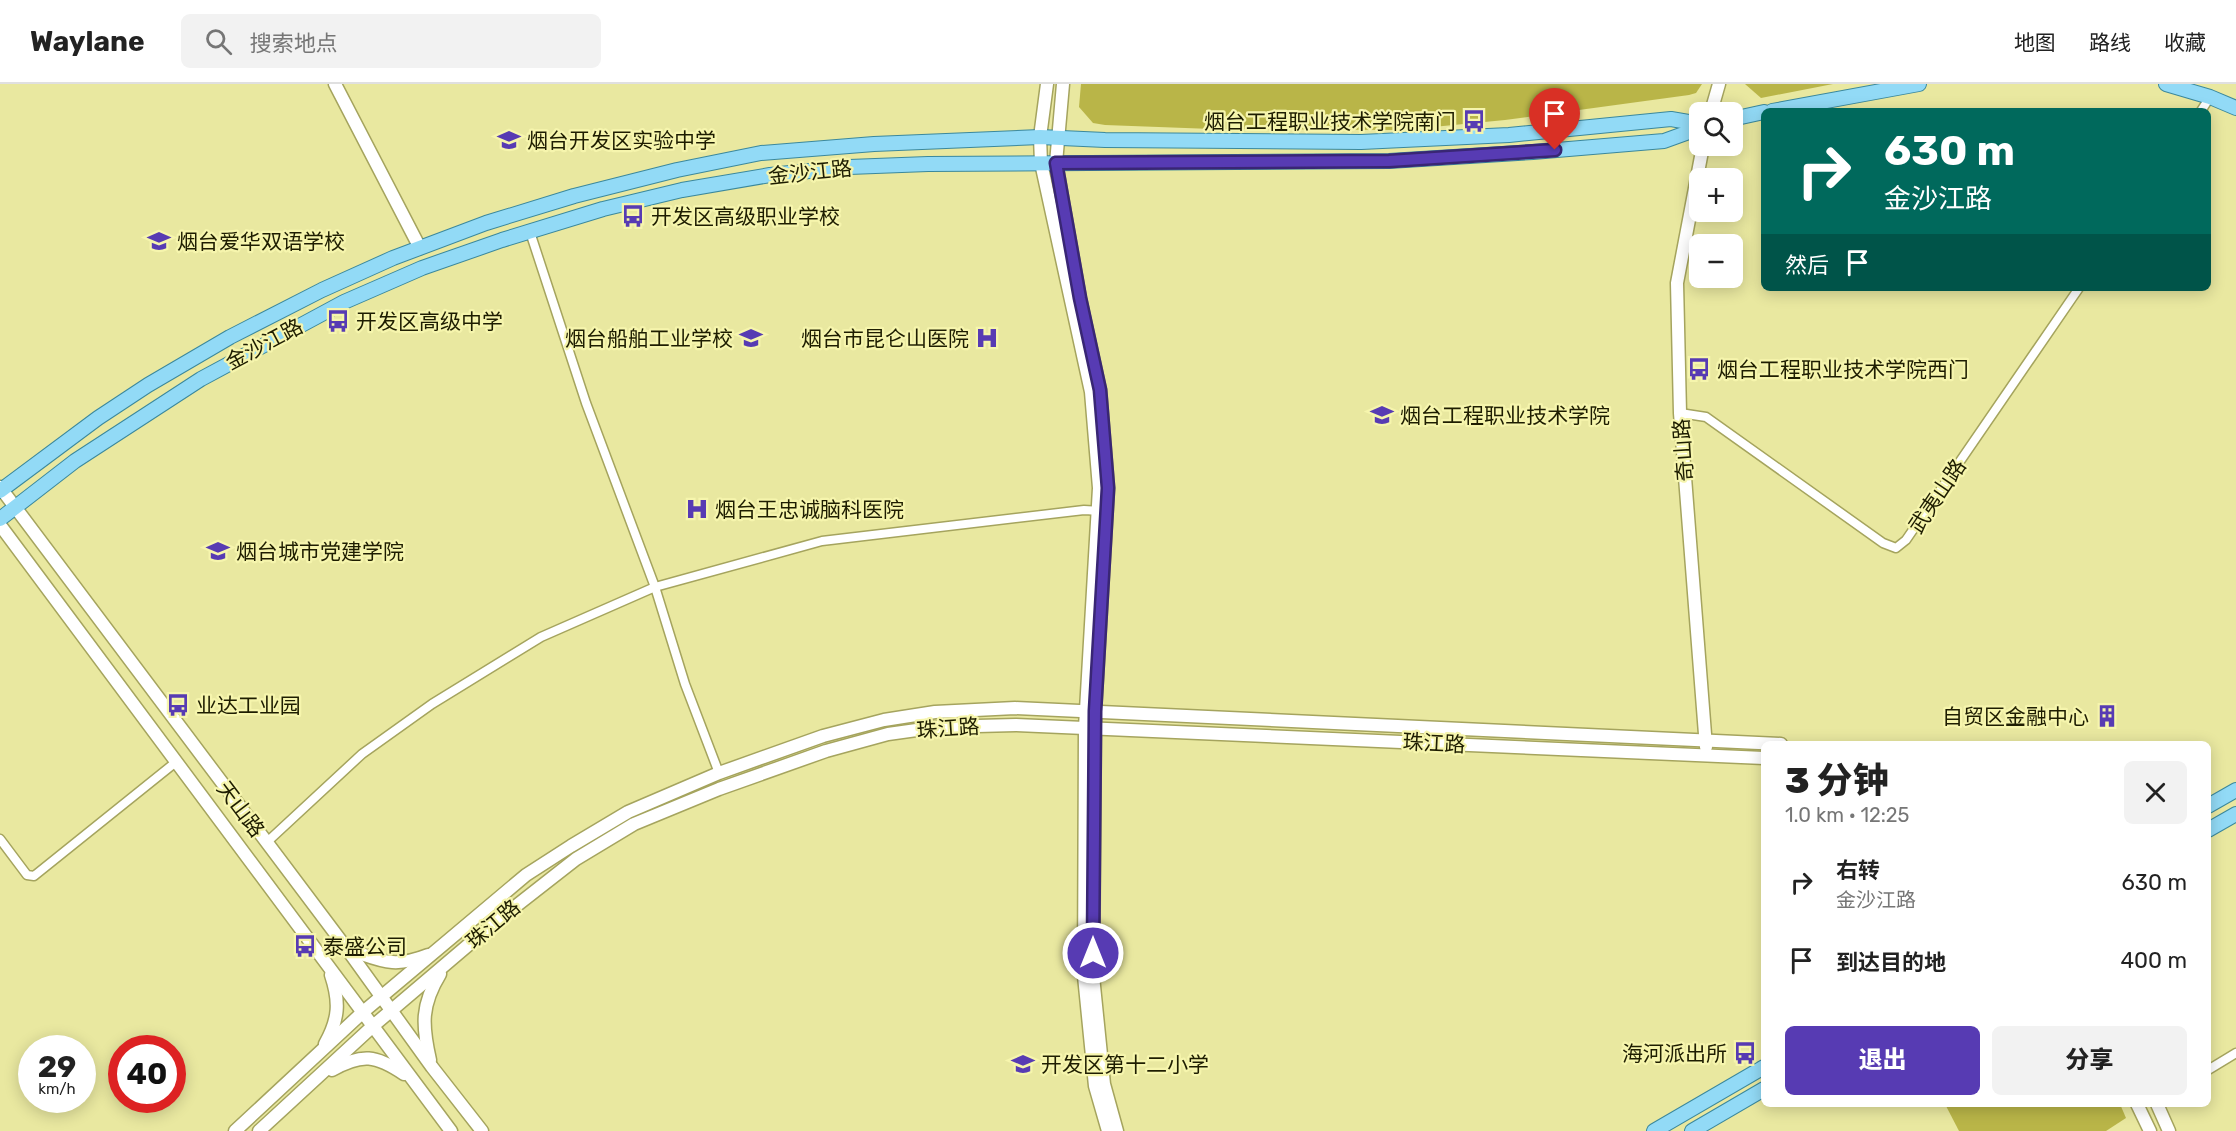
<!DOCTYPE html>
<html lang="zh">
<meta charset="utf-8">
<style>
:root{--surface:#fff;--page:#f2f2f2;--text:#222;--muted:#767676;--line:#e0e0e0;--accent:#573bb3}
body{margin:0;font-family:Rubik,"Noto Sans SC",sans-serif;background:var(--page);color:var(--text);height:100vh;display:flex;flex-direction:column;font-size:22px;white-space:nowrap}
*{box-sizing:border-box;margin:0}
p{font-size:20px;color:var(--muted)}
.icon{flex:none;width:33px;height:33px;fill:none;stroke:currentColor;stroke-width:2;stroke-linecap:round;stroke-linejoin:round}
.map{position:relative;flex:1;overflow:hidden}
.details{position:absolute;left:1761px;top:657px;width:450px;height:366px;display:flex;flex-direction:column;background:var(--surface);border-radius:9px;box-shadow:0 3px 15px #0003}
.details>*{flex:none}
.hud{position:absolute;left:1761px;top:24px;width:450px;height:183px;border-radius:9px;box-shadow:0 3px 15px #0003;background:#00695c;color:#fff;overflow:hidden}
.fabs{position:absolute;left:1689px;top:18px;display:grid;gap:12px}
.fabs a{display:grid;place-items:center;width:54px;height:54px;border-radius:9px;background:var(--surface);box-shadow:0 3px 15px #0003;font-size:30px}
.speed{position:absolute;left:18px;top:951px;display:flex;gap:12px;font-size:30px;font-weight:700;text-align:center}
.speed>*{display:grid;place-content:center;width:78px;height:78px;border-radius:50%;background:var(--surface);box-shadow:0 3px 15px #0003;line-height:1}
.speed small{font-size:15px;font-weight:400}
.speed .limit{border:9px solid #d22;background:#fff;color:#111}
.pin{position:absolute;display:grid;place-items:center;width:51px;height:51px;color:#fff;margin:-62px -26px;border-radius:50% 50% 50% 0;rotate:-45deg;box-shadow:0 0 6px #0007}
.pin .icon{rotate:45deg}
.me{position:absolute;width:66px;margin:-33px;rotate:0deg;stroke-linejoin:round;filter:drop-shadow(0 0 4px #0008)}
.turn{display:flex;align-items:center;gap:21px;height:126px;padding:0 24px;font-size:27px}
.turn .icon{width:78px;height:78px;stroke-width:2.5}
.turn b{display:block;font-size:42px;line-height:51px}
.then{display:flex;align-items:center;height:57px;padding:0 24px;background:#0003;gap:12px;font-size:22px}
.round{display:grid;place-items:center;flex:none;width:63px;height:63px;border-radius:9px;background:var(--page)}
.summary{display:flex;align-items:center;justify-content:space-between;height:102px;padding:0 24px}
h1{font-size:36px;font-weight:800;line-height:45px}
.cta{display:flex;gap:12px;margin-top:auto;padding:12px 24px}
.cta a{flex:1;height:69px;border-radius:9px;background:var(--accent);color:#fff;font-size:24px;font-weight:800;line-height:69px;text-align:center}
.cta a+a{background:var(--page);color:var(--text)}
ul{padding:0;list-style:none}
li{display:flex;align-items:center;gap:18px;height:78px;padding:0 24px}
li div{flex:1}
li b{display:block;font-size:22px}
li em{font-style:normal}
header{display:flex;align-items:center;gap:36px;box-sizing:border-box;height:84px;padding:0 30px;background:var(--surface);border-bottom:2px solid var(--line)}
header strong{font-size:28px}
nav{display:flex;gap:33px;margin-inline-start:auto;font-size:21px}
.search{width:420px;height:54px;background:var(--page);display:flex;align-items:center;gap:15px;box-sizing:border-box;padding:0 21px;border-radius:9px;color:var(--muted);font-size:22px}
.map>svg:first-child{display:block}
.green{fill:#b9b548}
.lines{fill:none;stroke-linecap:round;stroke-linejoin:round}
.street-casing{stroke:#a5a45e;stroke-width:11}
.secondary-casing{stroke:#a5a45e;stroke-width:15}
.primary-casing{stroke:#3b889c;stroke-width:16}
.street{stroke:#fff;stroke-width:8}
.secondary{stroke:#fff;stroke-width:12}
.primary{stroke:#92daf6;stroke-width:14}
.route-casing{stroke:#392674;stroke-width:15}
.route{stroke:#573bb3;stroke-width:10}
.labels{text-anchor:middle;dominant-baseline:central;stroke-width:4.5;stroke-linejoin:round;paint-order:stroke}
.poi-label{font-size:21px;fill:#1e1d01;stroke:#f6f5ad;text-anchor:start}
.street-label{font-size:21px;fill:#1e1d01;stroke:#f6f5ad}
</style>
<header>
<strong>Waylane</strong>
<div class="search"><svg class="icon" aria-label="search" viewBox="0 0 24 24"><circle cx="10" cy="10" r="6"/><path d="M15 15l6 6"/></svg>搜索地点</div>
<nav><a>地图</a><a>路线</a><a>收藏</a></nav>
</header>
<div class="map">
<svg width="2236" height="1047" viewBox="0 0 2236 1047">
<rect width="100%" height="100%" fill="#e9e8a0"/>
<!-- green -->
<g class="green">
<polygon points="1081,0 1702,0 1696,9 1689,11 1505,36 1402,46 1212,45 1105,41 1093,39 1079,23"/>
<polygon points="1745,0 1833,0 1761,14"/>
<polygon points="1945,1020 2120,1020 2126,1034 2106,1047 1959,1047"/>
</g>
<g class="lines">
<!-- street casing -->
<g class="street-casing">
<g id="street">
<polyline points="2201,27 2210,13"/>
<polyline points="530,148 586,319 655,503 685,600 719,689"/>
<polyline points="1680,329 1706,333 1883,459 1896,464 1906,456 2079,204"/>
<polyline points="0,755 27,791 34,792 176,678"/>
<polyline points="266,759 362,670 432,620 541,553 655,503 822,457 1084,426 1101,427"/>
<polyline points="2208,986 2236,969"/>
</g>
</g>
<!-- secondary casing -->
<g class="secondary-casing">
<g id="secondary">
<polyline points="335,0 420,164"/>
<polyline points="1047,0 1040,53 1041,79 1091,308 1099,404 1085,643 1084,892 1095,1002 1108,1047"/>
<polyline points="1063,0 1056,79 1080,215 1100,306 1108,404 1095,627 1093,892 1104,1000 1117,1047"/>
<polyline points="1711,28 1719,0"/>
<polyline points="1703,62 1677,199 1680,329 1706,663"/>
<polyline points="0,403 347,865 432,983 482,1047"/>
<polyline points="0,441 451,1047"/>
<path d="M347 865C381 876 392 885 428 871"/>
<path d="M325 960C339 935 340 918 331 891"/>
<path d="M430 976C422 941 421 921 440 890"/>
<path d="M332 986C362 969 376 971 404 990"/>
<polyline points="2137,1020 2150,1047"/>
<polyline points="2157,1020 2169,1047"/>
<polyline points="235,1047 363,928 526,791 571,762 628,728 719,689 823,652 884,636 935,628 1015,624 1781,660"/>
<polyline points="259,1047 373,942 493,840 576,775 634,740 719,705 826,667 888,650 938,643 1016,641 1764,674"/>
</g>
</g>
<!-- primary casing -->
<g class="primary-casing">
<g id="primary">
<polyline points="2166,0 2210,13 2236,24"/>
<polyline points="1772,27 1919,0"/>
<polyline points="1732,35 1764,28"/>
<polyline points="0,407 98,334 148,301 230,253 322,206 393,174 486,139 574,112 677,86 761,69 874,60 1040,53 1105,56 1361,58 1509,51 1671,35 1700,40"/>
<polyline points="0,435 75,377 201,295 344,218 422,184 502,156 603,125 682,106 770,91 849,83 928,80 1389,77 1533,68 1664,57 1700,44"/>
<polyline points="2208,722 2236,706"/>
<polyline points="2208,746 2236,730"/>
<polyline points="1654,1047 1764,983"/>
<polyline points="1692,1047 1764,1005"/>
</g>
</g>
<!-- street -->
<use href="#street" class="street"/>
<!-- secondary -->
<use href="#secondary" class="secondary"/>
<!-- primary -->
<use href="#primary" class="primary"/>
</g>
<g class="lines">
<!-- route casing -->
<g class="route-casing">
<polyline id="route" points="1093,869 1095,627 1108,404 1100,306 1080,214 1056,79 1389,77 1555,66"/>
</g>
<!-- route -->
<use href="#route" class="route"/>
</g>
<!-- icons -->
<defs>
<g id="bus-bare" transform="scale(1.8)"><path d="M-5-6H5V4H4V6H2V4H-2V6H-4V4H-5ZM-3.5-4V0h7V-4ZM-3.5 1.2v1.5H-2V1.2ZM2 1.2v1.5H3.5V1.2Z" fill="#573bb3" stroke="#f6f5ad" stroke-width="2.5" paint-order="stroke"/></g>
<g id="school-bare" transform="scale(1.8)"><path d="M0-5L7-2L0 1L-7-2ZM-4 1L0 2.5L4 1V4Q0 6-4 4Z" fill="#573bb3" stroke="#f6f5ad" stroke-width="2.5" paint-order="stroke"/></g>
<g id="hospital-bare" transform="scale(1.8)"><path d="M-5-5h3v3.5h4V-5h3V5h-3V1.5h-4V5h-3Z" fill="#573bb3" stroke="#f6f5ad" stroke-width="2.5" paint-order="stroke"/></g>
<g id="university-bare" transform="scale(1.8)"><path d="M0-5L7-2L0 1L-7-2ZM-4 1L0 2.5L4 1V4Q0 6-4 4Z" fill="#573bb3" stroke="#f6f5ad" stroke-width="2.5" paint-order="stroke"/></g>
<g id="building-bare" transform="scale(1.8)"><path d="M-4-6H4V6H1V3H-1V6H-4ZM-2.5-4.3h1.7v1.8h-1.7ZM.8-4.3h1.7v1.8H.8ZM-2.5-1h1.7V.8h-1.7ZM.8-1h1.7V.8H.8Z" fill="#573bb3" stroke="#f6f5ad" stroke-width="2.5" paint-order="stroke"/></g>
</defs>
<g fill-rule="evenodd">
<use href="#bus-bare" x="1474" y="37"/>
<use href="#school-bare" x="509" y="56"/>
<use href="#bus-bare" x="633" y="132"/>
<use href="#school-bare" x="159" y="157"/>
<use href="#bus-bare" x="338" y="237"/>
<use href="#school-bare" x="751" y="254"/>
<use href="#hospital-bare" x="987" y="254"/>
<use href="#bus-bare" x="1699" y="285"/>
<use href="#school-bare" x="1382" y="331"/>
<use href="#hospital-bare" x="697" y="425"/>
<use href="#university-bare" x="218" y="467"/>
<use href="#bus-bare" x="178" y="621"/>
<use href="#building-bare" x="2107" y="632"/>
<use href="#bus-bare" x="305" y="862"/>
<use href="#bus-bare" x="1745" y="969"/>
<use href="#school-bare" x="1023" y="980"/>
</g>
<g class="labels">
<!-- poi labels -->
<g class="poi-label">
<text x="1456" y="37" text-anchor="end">烟台工程职业技术学院南门</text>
<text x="527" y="56">烟台开发区实验中学</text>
<text x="651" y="132">开发区高级职业学校</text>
<text x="177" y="157">烟台爱华双语学校</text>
<text x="356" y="237">开发区高级中学</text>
<text x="733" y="254" text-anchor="end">烟台船舶工业学校</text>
<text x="969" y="254" text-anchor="end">烟台市昆仑山医院</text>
<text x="1717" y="285">烟台工程职业技术学院西门</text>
<text x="1400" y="331">烟台工程职业技术学院</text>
<text x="715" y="425">烟台王忠诚脑科医院</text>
<text x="236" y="467">烟台城市党建学院</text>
<text x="196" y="621">业达工业园</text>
<text x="2089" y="632" text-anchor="end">自贸区金融中心</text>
<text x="323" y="862">泰盛公司</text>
<text x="1727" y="969" text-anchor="end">海河派出所</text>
<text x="1041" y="980">开发区第十二小学</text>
</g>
<!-- street labels -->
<g class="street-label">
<text transform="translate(810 88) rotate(-6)">金沙江路</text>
<text transform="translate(264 260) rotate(-28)">金沙江路</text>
<text transform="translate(1683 366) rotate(-94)">奇山路</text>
<text transform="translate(1937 412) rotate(-56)">武夷山路</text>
<text transform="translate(948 644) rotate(-4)">珠江路</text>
<text transform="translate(1434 659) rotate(3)">珠江路</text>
<text transform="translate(241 725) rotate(53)">天山路</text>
<text transform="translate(493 840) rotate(-40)">珠江路</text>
</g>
</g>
</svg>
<div class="fabs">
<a><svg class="icon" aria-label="search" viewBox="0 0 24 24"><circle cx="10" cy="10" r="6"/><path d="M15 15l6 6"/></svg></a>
<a>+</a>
<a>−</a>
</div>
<div class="speed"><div>29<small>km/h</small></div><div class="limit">40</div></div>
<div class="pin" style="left:1555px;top:66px;background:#d93025"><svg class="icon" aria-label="arrive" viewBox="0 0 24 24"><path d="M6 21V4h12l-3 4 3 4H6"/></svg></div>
<svg class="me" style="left:1093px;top:869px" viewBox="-20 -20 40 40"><circle r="17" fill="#573bb3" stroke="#fff" stroke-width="3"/><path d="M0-11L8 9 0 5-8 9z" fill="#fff"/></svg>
<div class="hud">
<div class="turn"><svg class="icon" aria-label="right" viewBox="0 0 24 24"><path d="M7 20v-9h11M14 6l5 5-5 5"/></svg><div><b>630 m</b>金沙江路</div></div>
<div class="then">然后<svg class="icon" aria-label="arrive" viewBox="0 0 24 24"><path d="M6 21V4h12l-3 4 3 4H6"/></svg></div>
</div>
<section class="details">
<div class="summary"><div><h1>3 分钟</h1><p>1.0 km · 12:25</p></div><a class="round"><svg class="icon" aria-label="close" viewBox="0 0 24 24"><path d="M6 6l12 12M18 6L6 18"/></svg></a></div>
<ul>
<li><svg class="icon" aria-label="right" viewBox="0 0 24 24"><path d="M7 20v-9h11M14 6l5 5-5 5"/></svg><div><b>右转</b><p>金沙江路</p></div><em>630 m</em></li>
<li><svg class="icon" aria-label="arrive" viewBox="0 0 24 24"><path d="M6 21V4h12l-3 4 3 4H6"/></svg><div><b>到达目的地</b></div><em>400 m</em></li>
</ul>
<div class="cta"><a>退出</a><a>分享</a></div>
</section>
</div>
